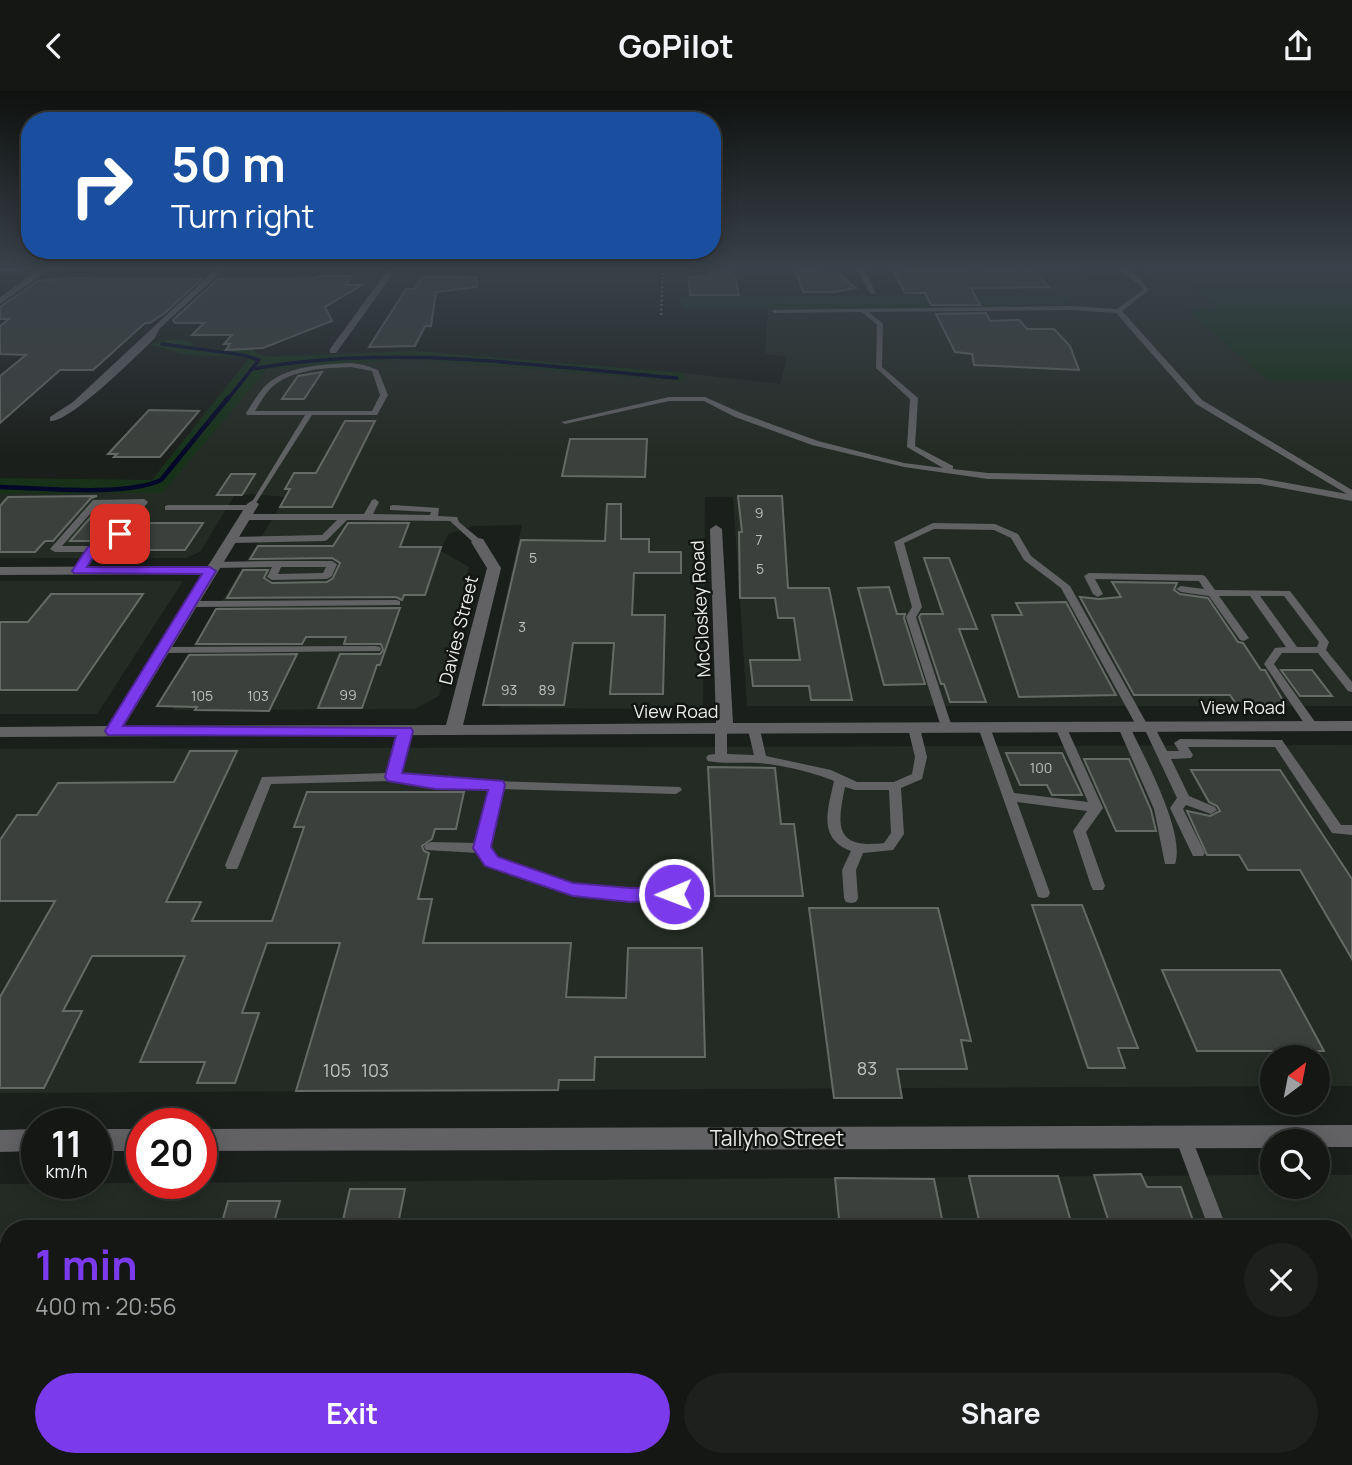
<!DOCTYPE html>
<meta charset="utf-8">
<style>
:root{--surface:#141714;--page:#1d201d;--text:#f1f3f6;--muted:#9d9fa0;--line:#333634;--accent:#7c3aed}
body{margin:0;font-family:Manrope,sans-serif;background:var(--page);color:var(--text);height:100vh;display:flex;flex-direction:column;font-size:26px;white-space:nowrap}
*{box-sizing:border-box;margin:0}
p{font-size:23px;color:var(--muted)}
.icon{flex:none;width:38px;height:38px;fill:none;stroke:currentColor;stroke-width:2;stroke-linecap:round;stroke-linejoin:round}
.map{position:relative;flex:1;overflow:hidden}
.side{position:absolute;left:0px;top:1129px;width:1353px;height:247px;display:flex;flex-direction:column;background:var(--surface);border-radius:28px 28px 0 0;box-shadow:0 4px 18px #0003,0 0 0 2px var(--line)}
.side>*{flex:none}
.banner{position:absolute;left:21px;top:21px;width:700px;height:147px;border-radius:28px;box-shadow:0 4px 18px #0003,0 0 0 2px var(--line);background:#1a4fa0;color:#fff;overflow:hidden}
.needle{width:46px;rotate:32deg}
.fabs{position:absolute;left:1260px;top:954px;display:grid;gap:14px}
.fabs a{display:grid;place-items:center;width:70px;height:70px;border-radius:50%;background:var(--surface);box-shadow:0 4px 18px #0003,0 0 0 2px var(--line);font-size:35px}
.speed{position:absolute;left:21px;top:1017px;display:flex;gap:14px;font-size:35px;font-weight:700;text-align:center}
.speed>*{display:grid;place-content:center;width:91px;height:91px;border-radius:50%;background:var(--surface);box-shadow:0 4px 18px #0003,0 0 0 2px var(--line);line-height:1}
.speed small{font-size:18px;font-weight:400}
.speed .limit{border:10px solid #d22;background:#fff;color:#111}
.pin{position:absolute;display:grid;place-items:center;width:60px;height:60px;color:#fff;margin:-30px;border-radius:14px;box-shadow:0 4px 10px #0006}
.me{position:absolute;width:77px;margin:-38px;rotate:269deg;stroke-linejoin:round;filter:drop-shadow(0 0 5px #0008)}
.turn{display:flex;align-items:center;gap:24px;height:147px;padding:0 35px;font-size:32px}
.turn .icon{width:91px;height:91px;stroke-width:2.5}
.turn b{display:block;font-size:49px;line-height:60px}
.round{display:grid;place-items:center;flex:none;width:74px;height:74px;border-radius:37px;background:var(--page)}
.overview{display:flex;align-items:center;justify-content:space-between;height:119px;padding:0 35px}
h1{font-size:42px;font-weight:700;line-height:52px;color:var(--accent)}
.cta{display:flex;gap:14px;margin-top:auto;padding:14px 35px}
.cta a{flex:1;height:80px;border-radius:42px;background:var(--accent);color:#fff;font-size:28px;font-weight:700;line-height:80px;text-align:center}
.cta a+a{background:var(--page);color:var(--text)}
header{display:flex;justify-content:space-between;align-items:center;height:91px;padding:0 35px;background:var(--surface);font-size:32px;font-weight:700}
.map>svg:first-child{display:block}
.built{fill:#242b24;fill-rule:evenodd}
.green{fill:#173219}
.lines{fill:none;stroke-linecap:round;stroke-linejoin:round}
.stream-far1{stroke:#030729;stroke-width:3.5}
.stream{stroke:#030729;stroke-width:4.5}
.building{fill:#3c403c;stroke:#666a66;stroke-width:2}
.path{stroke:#7d807d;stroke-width:2.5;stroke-dasharray:2 2.5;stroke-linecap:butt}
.service{fill:#626265;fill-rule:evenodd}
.minor{fill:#626265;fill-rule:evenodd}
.secondary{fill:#888a8d;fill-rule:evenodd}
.route{fill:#7c3aed;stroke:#51269a;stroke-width:2}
.labels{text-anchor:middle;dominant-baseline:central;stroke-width:5;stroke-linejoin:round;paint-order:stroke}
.number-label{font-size:14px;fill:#bec0be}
.street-label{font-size:18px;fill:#e9ebe9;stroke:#121512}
.near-number-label{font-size:18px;fill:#bec0be}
.near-street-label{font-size:21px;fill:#e9ebe9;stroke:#121512}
</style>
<header><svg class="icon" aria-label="back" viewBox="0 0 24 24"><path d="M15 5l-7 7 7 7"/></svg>GoPilot<svg class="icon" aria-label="share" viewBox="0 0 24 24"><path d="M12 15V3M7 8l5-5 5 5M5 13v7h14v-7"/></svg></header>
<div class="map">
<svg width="1352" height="1374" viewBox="0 0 1352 1374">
<rect width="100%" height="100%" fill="#1b1f1b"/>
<!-- built -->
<g class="built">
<polygon points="954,176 1076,176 1092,192 1155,192 1138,176 1352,176 1352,194 1192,196 1219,219 1188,220 1268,289 1352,289 1352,615 747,615 733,406 705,406 703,618 501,617 484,606 522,434 473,435 448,443 441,460 469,476 439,605 415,618 175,619 162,608 286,406 252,403 234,405 200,461 186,467 0,467 0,403 162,401 267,278 412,268 682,290 684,282 780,293 787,266 765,263 768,217 1065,214 1069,203 974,203"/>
<polygon points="0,490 183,490 97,623 0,623"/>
<polygon points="1352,654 1352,995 1318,995 1318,966 1272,966 1272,995 0,1002 0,658"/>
<path d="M1272 1084V1096H1318V1084H1352V1374H0V1093ZM9 1138H1344V1367H9Z"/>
</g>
<!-- green -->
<g class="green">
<polygon points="1352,194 1352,289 1268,289 1187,219 1218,218 1190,196"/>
<polygon points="1069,203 1065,214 684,218 678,206"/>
<polygon points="175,248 190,251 199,258 253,258 256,262 268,266 416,260 684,282 683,290 411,268 267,278 162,402 0,403 0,387 152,389 250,266 188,264 149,253"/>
</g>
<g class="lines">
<!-- stream-far1 -->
<g class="stream-far1">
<polyline points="162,253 243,264 259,269 227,309"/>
<path d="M252 278C392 252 536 275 677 287"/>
</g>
<!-- stream -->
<path class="stream" d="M0 396C43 397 123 406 161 389L228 307"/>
</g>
<!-- building -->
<g class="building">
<polygon points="1032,178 1049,196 971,197 980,214 931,214 925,202 905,202 894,181"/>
<polygon points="796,180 818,180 819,183 837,182 856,197 835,201 803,201"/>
<polygon points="709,181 730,181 731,184 735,185 739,204 690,204 689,186 710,185"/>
<polygon points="319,185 352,185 346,194 362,194 325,216 332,230 263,257 226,259 230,253 224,253 232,244 192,244 204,232 175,232 173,229 218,188 318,187"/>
<polygon points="427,185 476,186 477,196 436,201 431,235 425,235 415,255 369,256 406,198 415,198 421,188"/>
<polygon points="68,187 202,188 166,221 150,232 145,232 93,279 60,279 0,332 0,285 26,264 0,263 0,235 9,228 0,228 0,216 38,190"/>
<polygon points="986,222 990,230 1019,229 1027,238 1054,238 1070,255 1079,279 974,274 972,263 955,261 936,223"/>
<polygon points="322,281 304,308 282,308 298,285"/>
<polygon points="149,319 199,320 160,366 114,366 117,363 108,363"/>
<polygon points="345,330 375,330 332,416 280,416 290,398 285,398 294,382 316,382"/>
<polygon points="570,348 647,348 645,386 562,385"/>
<polygon points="231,383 255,383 242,404 217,404"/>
<polygon points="97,405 91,407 53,450 45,450 35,461 0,461 0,415 8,406"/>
<polygon points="738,405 782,405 788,497 829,497 852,609 811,609 809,595 753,595 750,569 800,569 794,527 778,527 775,507 740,507 739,441 742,441"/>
<polygon points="607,413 621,413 621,448 649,448 649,461 681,461 681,482 634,482 632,524 665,524 663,603 610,603 614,552 573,552 564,614 483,614 521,449 605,450"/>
<polygon points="96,420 127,420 105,450 70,450"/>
<polygon points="136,432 203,432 185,459 127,459 134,450 122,450"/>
<polygon points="348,432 409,432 400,456 441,456 425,504 404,504 402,509 396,506 227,507 243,479 268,479 264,487 272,492 327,491 333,487 340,472 332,467 250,468 258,455 333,455"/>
<polygon points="924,467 949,467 977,538 959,538 986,611 950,611 944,593 941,593 919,526 921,523 943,523"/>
<polygon points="1112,491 1177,492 1174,499 1180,503 1208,507 1238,551 1243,552 1261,579 1265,579 1285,613 1236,613 1230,604 1134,604 1080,506 1099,508 1121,506"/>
<polygon points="889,496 897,523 905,523 904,527 925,593 884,594 858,497"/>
<polygon points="51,503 143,503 77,599 0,599 0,531 28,531"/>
<polygon points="1066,511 1116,604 1019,606 992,524 1022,524 1016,512"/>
<polygon points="400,517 380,574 377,574 362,617 318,617 340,563 380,563 383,559 381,553 344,553 346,546 306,546 302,553 196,553 216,518"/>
<polygon points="297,563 269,620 195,619 197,616 157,615 189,564"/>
<polygon points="1281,579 1312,579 1332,605 1300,605"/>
<polygon points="190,660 237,660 166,811 201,811 192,830 272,830 304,736 294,736 307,701 464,701 456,738 435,738 432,748 422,755 424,760 429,762 418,808 432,808 423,852 571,852 566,906 626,907 628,857 702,857 705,966 595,966 594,989 559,989 558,999 296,1000 340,852 267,852 242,922 259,922 235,992 197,992 205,971 140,971 185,865 92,865 63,920 82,920 44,997 0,997 0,906 55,810 0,810 0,749 17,724 37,724 58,692 174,691"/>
<polygon points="1006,662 1062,662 1082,704 1052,704 1047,694 1020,694"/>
<polygon points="1084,668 1129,668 1151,719 1156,740 1116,740"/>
<polygon points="708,676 775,677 781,733 794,733 803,805 715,805"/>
<polygon points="1191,679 1280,679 1352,788 1352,868 1300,779 1248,779 1239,764 1207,764 1187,720 1210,725 1220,720 1217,715 1209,711"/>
<polygon points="1032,814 1082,814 1138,957 1118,957 1125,977 1088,977"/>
<polygon points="809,817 938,817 971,950 961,949 967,978 897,978 902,1007 834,1007"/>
<polygon points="1162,879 1280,879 1324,960 1197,960"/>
<polygon points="1141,1083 1147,1096 1181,1096 1196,1138 1111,1138 1094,1084"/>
<polygon points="969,1085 1058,1085 1073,1138 981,1138"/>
<polygon points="835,1087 934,1088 944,1138 840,1138"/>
<polygon points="350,1098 405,1098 397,1138 341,1138"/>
<polygon points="228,1110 280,1110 272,1138 220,1138"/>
</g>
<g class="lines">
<!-- path -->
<polyline class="path" points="661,224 663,176"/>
<!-- service -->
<g class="service">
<path d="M1136 189H1140L1149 199 1122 220 1202 309 1352 399V410L1260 393 988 388 904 376 812 354 735 326 704 310H669L565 333 561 331 669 306H705L741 322 818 350 904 372 943 377 907 356 910 308 876 277 877 234 862 221 774 222 772 219 1071 215 1117 218 1143 199ZM1071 219 1116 222 1196 313 1347 403 1260 387 988 382 953 378V375L915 355 918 307 882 276 883 233 869 221Z"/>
<path d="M351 272 364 274 378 279 388 304 377 324H312L254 415V419H165V415L168 414H250L305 324H247L246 322C252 313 258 302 266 294 286 275 324 273 351 272ZM351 276 372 280 380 304 372 320H255C260 312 265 303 271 297 291 278 326 277 351 276Z"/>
<polygon points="375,408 379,411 373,423 430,424 431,421 390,419 390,415 393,414 439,417 438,425 457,426 459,431 483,451 478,454 475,453 450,430 347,429 327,449 324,450 230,452 225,449 230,446 322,444 337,429 244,429 240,426 244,423 364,423 372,409"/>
<path d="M93 409 144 408 148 411 111 460 95 461 81 482 78 483 73 480 86 461H55L50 458ZM98 414H137L105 455H62Z"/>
<polygon points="933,432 995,433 1018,443 1031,465 1070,495 1147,633 1153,633 1167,660 1179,660 1174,652 1180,648 1282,649 1341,734 1352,734 1352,744 1332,742 1275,656 1188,656 1193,664 1191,667 1171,668 1189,705 1215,716 1217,719 1211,723 1186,714 1183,718 1205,762 1203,765 1193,765 1170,717 1177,707 1145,639 1139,639 1137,636 1061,497 1024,469 1011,447 994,439 934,438 904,452 922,516 916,526 952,636 946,640 942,639 906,526 912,516 894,451"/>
<path d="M278 470H332L337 473 332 485 327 488 272 489 267 486 272 476 213 477 208 474 213 471ZM281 476H326L323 482 278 483Z"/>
<path d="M1089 482 1202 484 1205 485 1215 499 1290 500 1329 551 1326 559 1352 591V601L1348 600 1318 562H1282L1274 573 1318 635 1316 638H1308L1264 573 1275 557 1286 556 1250 505H1219L1249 547 1244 550 1240 549 1209 505 1181 501 1176 498 1181 495 1204 498 1199 490 1095 488 1103 503 1098 506 1093 503 1084 485ZM1260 505H1284L1319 551 1317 556H1297Z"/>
<polygon points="396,509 400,510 400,514 191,516 186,513 191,510"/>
<polygon points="376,555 380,556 381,558 380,560 163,562 158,559 163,556"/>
<polygon points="984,632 990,636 1014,702 1088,711 1055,636 1061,632 1065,633 1103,717 1086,741 1105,795 1103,799 1093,799 1091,795 1073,740 1087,720 1017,711 1050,802 1048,806 1043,807 1038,806 978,636"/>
<path d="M1124 632 1130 636C1144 666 1186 742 1175 773H1165L1154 718 1118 636Z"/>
<path d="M914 633 920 637 927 666 922 688 901 697 904 743 893 759 863 762 856 779 858 807 856 811 851 812 846 811 844 807 842 779 851 760C817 747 828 718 834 690 816 682 778 673 758 672 741 671 724 673 708 670L706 667 708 664 715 663V639L721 635 727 639V663L754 664 748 639 754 635 760 639 766 665 831 679 857 691H894L912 683 915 666 908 637ZM845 696 855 699H889L891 742 884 752C834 758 837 734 845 696Z"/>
<polygon points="405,636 411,640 400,683 435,688 680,696 682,699 676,703 502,698 489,757 496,767 574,794 630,799 675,798 680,799 682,803 680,807 630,809 573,804 486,773 478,762 426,759 424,756 426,753 431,751 477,752 490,698 435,696 393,690 271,693 239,774 237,778 227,778 225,774 262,686 388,682 399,640"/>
<polygon points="1183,1038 1189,1040 1227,1138 1209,1138 1175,1046 1177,1040"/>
<polygon points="1293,1367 1313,1367 1314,1374 1292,1374"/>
</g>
<!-- minor -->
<g class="minor">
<polygon points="43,176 50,178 0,213 0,206"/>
<path d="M218 176H227L160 237 154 248C137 264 70 332 50 330V326L73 311Z"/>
<polygon points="390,176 398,176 336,262 330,262 330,258"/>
<polygon points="856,176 864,176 876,203 870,203"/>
<polygon points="1119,176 1128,176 1142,190 1135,192"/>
<polygon points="253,409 259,413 124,635 446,634 487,477 471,451 478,447 483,448 501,477 463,634 716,632 710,438 716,434 722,438 733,632 1352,630 1352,640 0,646 0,636 108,635 203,483 0,484 0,476 208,475 247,413"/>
<polygon points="1352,1034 1352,1056 1318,1056 1318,1050 1272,1050 1272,1057 201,1060 201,1038"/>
<polygon points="37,1038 37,1060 0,1061 0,1039"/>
<rect x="96" y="1038" width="46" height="22"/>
</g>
<!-- secondary -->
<polygon class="secondary" points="0,176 291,176 287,178 0,180"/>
</g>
<!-- sky -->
<linearGradient id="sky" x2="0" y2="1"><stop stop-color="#0f110f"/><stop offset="0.48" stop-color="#39424a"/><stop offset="1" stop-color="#39424a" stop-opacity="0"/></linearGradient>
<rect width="1352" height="368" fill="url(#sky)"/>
<!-- route -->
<polygon class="route" points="120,439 126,443 112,461 96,462 87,476 210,476 216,480 123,635 411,637 413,640 402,682 503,690 505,694 491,756 498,766 573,792 630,797 674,796 681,798 683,803 681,808 630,811 573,805 485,775 473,757 488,699 435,698 388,690 385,686 396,645 108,644 105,640 202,483 74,482 72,480 88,456 104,455 116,440"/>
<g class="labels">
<!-- number labels -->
<g class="number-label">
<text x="759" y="421">9</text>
<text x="759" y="448">7</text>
<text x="533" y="466">5</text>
<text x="760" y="477">5</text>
<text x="522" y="535">3</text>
<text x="509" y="598">93</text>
<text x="547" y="598">89</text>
<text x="348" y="603">99</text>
<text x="202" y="604">105</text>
<text x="258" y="604">103</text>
<text x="1041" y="676">100</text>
</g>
<!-- street labels -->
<g class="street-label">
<text transform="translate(700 518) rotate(-93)">McCloskey Road</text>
<text transform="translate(458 539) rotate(-76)">Davies Street</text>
<text x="1243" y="616">View Road</text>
<text x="676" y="620">View Road</text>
</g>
<!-- near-number labels -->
<g class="near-number-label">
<text x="867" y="977">83</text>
<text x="337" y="979">105</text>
<text x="375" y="979">103</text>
</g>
<!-- near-street labels -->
<g class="near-street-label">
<text x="777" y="1047">Tallyho Street</text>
</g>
</g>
</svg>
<div class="fabs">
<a><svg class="needle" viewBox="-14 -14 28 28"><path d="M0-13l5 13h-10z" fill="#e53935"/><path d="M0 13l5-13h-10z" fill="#9d9fa0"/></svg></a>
<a><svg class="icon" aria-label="search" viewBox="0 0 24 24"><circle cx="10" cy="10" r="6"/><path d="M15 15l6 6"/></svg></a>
</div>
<div class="speed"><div>11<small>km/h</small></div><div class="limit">20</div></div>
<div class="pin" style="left:120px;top:443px;background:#d93025"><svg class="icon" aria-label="arrive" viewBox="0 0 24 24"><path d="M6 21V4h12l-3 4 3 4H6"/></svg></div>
<svg class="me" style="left:674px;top:803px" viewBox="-20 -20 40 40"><circle r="17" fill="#7c3aed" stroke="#fff" stroke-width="3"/><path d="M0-11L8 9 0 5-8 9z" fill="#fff"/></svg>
<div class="banner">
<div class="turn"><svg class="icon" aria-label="right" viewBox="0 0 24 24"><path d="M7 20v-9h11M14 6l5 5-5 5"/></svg><div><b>50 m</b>Turn right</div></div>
</div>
<section class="side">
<div class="overview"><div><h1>1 min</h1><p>400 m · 20:56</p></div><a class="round"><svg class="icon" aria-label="close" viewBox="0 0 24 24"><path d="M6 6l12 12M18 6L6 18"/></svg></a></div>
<div class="cta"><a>Exit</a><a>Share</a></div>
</section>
</div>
